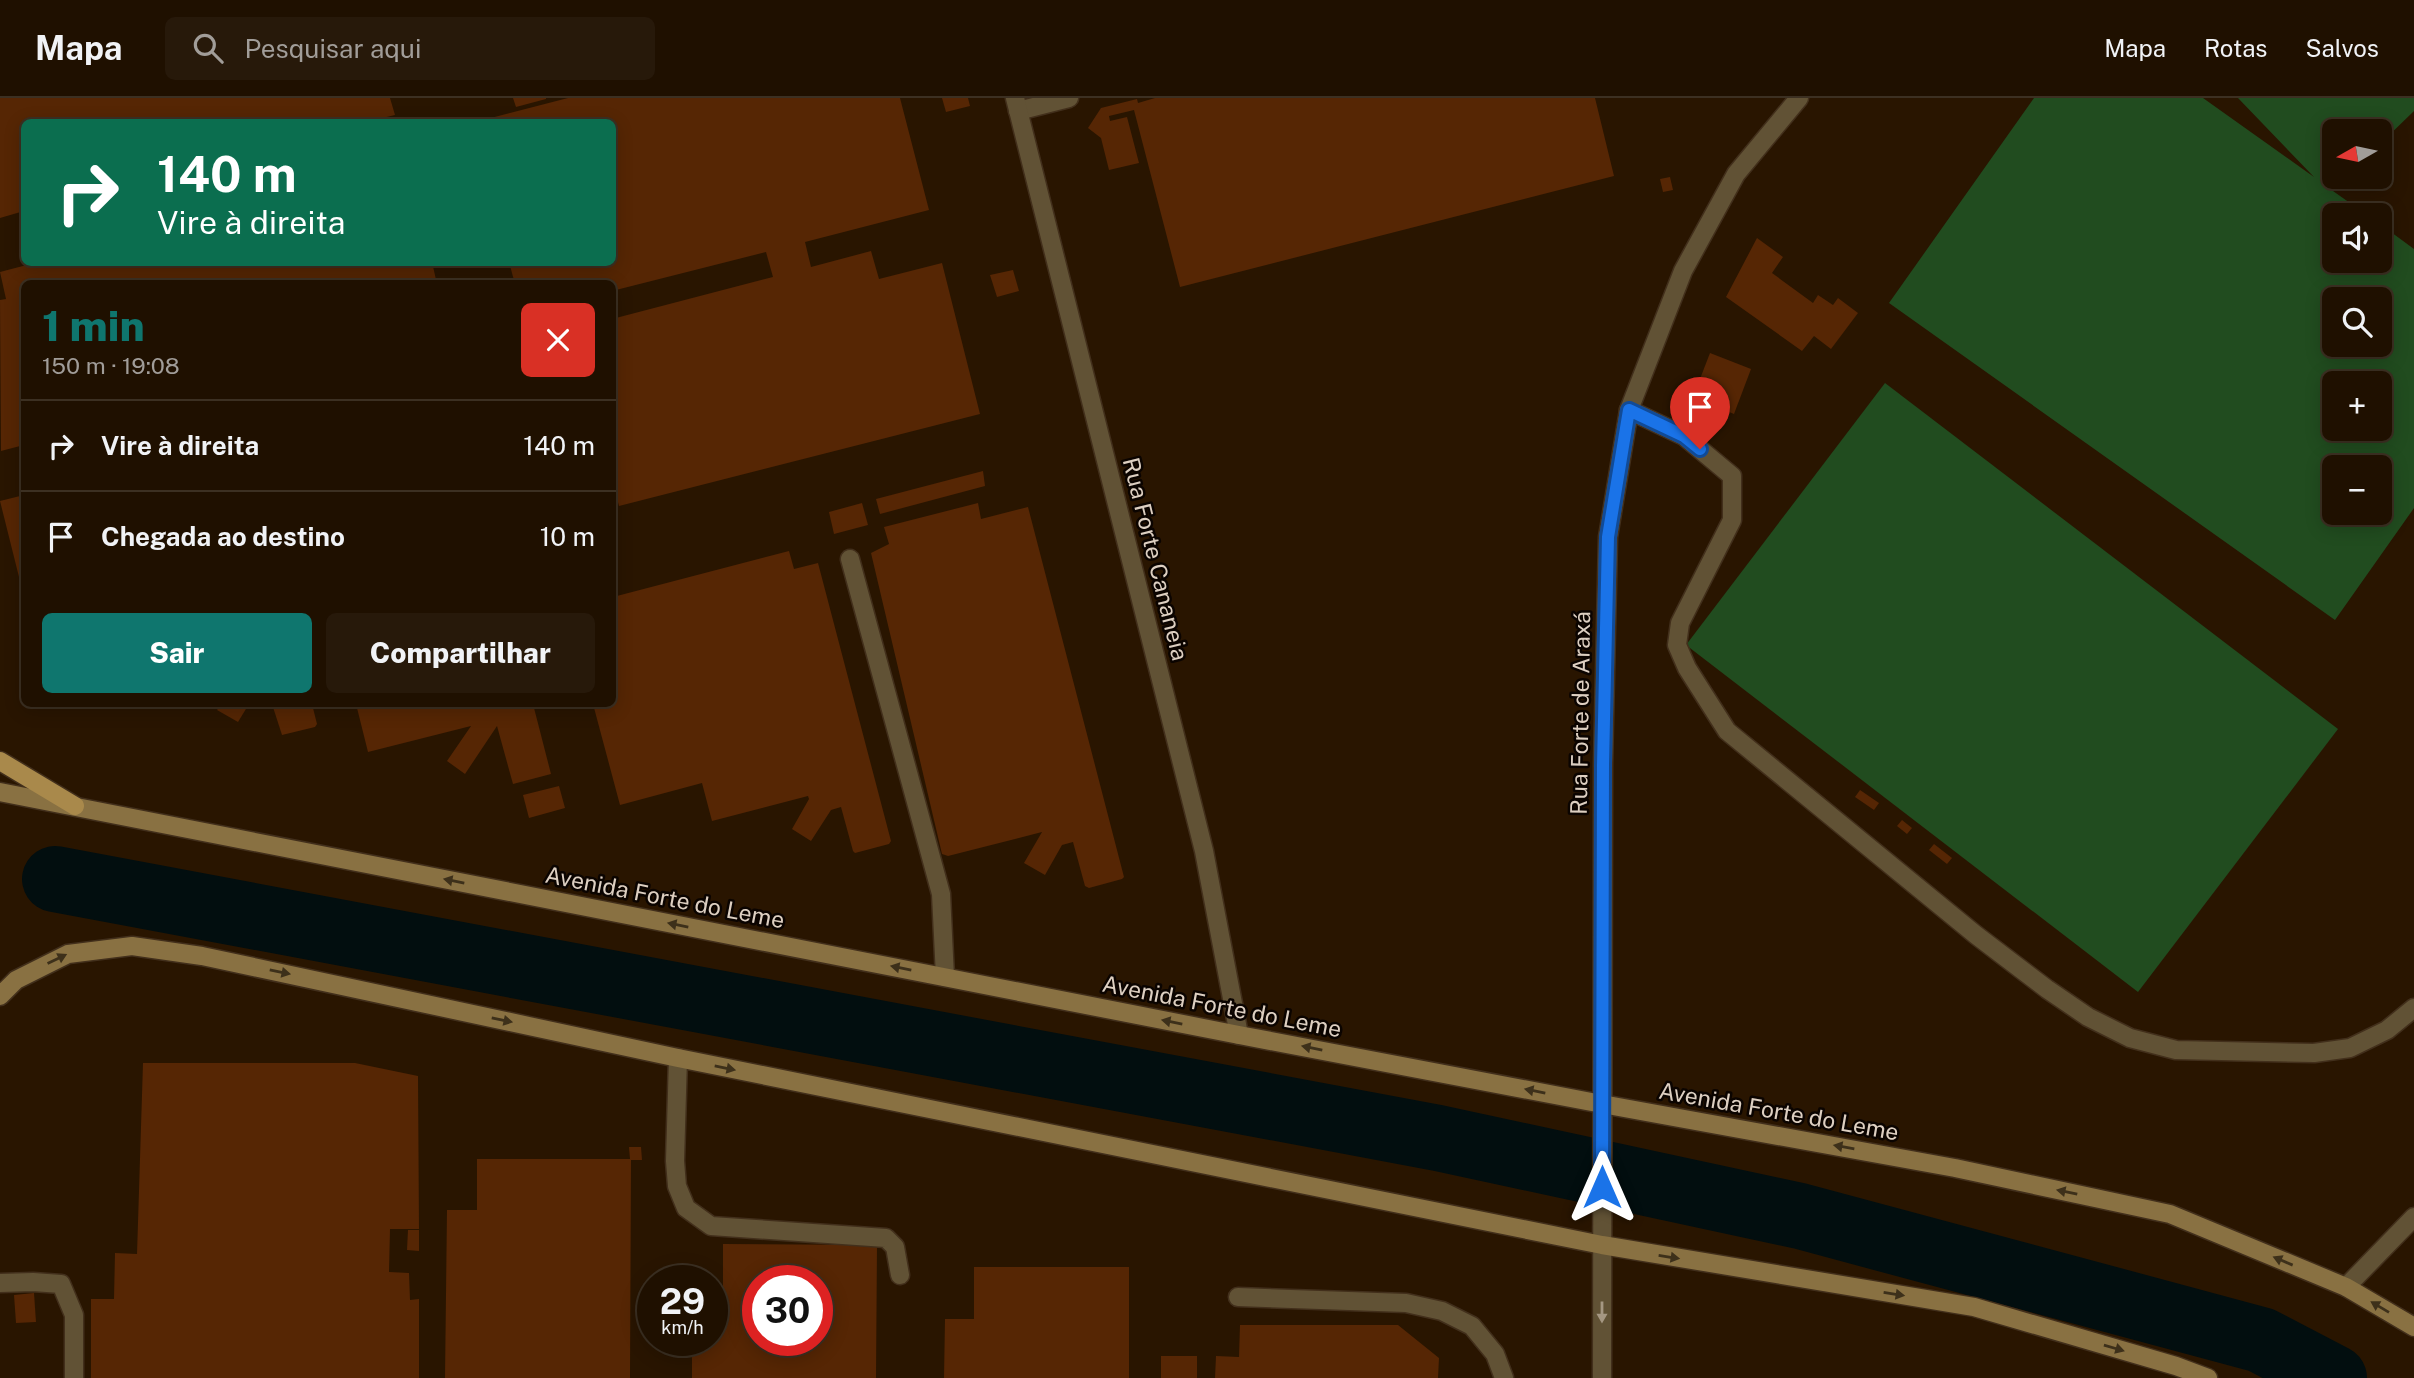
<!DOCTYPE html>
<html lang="pt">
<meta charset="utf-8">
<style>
:root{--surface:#1f1000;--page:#27190a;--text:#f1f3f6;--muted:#a19d99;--line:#3c3022;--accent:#0f766e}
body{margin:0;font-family:"Public Sans",sans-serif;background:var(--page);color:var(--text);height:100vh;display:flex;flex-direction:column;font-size:26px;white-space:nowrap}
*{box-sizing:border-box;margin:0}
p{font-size:23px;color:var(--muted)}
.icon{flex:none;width:38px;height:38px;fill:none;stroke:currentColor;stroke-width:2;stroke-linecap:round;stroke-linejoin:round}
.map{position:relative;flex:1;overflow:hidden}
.panel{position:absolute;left:21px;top:182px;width:595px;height:427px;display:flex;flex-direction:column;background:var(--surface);border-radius:10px;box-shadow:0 4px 18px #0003,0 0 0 2px var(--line)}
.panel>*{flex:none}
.banner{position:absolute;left:21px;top:21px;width:595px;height:147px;border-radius:10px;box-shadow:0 4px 18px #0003,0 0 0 2px var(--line);background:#0b6e4f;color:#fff;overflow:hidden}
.needle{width:46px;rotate:261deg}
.tools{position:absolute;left:2322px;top:21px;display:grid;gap:14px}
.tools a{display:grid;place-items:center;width:70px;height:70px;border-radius:10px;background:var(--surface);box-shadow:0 4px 18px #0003,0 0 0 2px var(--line);font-size:35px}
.speed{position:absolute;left:637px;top:1167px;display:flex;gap:14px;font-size:35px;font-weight:700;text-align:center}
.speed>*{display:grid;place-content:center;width:91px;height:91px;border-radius:50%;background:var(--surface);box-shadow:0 4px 18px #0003,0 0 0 2px var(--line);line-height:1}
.speed small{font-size:18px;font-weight:400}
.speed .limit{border:10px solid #d22;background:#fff;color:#111}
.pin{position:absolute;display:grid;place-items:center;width:60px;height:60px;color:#fff;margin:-72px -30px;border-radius:50% 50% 50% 0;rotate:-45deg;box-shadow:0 0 7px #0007}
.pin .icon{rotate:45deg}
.me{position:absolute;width:77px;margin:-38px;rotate:0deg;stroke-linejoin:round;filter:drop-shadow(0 0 5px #0008)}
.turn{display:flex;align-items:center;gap:24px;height:147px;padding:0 21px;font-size:32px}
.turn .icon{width:91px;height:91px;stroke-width:2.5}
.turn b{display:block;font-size:49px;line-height:60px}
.round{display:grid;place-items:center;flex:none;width:74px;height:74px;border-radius:10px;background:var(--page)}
.summary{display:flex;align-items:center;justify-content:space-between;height:119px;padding:0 21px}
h1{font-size:42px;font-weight:800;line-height:52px;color:var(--accent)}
.primary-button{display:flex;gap:14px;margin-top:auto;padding:14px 21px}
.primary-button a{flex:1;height:80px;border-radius:10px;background:var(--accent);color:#fff;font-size:28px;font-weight:800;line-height:80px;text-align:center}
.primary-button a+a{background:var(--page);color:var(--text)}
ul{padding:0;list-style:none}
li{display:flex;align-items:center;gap:21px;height:91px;padding:0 21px;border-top:2px solid var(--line)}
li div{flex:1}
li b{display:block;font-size:26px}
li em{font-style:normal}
header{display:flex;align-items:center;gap:42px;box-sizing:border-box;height:98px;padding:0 35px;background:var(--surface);border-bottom:2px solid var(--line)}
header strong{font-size:33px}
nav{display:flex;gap:38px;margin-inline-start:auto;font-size:24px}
.search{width:490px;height:63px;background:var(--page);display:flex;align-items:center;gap:18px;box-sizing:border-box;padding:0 24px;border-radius:10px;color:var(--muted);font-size:26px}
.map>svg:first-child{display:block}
.green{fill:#214c1f;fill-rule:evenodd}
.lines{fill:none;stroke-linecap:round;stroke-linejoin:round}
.river{stroke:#020e0f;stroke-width:66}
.building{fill:#562604;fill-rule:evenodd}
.lane-casing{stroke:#422f1b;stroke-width:21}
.street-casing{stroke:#422f1b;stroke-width:21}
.secondary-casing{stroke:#422f1b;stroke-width:21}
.primary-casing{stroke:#422f1b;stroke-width:21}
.lane{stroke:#615235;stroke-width:18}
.street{stroke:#615235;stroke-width:18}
.secondary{stroke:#897142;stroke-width:18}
.primary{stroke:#a9894b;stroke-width:18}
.oneway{fill:#3d301a}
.oneway2{fill:#a59782}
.route-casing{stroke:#114b97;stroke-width:18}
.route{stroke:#1a73e8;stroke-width:12}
.labels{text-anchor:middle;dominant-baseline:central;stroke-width:5;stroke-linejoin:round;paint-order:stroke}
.street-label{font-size:23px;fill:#ddcfc1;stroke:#0b0400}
</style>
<header>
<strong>Mapa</strong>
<div class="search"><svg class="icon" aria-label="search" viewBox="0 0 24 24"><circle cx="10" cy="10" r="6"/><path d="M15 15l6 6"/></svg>Pesquisar aqui</div>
<nav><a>Mapa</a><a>Rotas</a><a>Salvos</a></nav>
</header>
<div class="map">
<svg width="2414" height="1280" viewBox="0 0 2414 1280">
<rect width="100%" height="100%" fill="#291500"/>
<!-- green -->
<g class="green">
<path d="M2034 0H2203L2314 79 2238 0H2414V13L2380 46V33H2334V79H2347L2333 93 2367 117H2334V163H2380V126L2414 151V410L2335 522 1889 205ZM2334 201H2380V247H2334ZM2334 285H2380V331H2334ZM2334 369H2380V415H2334Z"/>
<polygon points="1885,285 2338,631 2138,894 1686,547"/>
</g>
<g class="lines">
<!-- river -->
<polyline class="river" points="55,781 1438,1040 1800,1118 2261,1242 2334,1280"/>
</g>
<!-- building -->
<g class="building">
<polygon points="0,0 390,0 395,17 366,24 24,24 24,113 0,120"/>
<polygon points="513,0 546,0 546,1 516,9"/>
<polygon points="568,0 900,0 929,112 805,144 811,169 871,153 879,181 942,165 980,316 619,408 612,382 612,221 773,179 766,154 612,193 612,186 515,186 509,164 612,164 612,24 475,24"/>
<polygon points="942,0 968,0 970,8 946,14"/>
<polygon points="1155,0 1595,0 1614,78 1180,189 1134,12 1109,18 1110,23 1127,19 1139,65 1109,72 1101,40 1088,30 1101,10 1137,1 1138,5"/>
<polygon points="1670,79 1673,92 1663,94 1660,81"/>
<polygon points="1757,140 1783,159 1772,175 1813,205 1818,197 1833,207 1838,200 1858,215 1831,251 1814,238 1802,253 1726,199"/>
<polygon points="38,164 432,164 437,186 24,186 24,347 1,353 0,202 6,201 0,174"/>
<polygon points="1013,172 1019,193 997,199 990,177"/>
<polygon points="1710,255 1751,271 1734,316 1693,299"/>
<polygon points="983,373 985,388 880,416 876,401"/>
<polygon points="24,397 24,499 0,403"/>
<polygon points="862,405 868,427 834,436 829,414"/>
<polygon points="978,405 981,421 1028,409 1124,779 1122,781 1089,790 1085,788 1073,744 1062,747 1045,777 1024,765 1042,734 948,758 942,756 871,455 889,446 884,429"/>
<polygon points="789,453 794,471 818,465 891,743 889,746 855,755 853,753 841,709 831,712 811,743 792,731 809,701 808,698 712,723 702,685 620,707 593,606 612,606 612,518 618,516 613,499"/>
<polygon points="222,606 249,606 238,624 217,612"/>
<polygon points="272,606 312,606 317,626 315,629 282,637"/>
<polygon points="356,606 533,606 551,676 513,686 497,628 465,676 447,663 471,628 368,654"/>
<polygon points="559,688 565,710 529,720 523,697"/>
<polygon points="1860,692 1879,705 1874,712 1855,699"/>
<polygon points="1902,722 1912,730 1907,736 1897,728"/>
<polygon points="1934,746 1952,760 1947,766 1929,752"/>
<polygon points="143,965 355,965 418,978 419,1131 390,1131 389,1174 409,1175 410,1202 419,1201 419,1280 91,1280 91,1201 114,1201 115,1155 137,1156"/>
<polygon points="629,1049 641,1049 642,1062 631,1062 630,1280 445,1280 447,1112 477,1112 477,1061 630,1061"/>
<polygon points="408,1132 419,1132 419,1153 407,1152"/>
<path d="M723 1146 877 1147 876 1280H692V1242H712V1200H723ZM758 1183H817V1242H758Z"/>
<polygon points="974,1169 1129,1169 1129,1280 944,1280 945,1221 974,1221"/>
<polygon points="34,1195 36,1224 16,1225 14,1197"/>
<polygon points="1240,1227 1398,1227 1439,1260 1438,1280 1215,1280 1216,1258 1239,1259"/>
<rect x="1161" y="1258" width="36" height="22"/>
</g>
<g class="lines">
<!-- lane casing -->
<g class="lane-casing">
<g id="lane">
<polyline points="1018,13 1069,0"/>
<polyline points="1629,312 1684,338 1732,378 1732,422 1680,525 1677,547 1687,570 1727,633 1976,837 2047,891 2088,919 2130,940 2176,952 2314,955 2350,950 2387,932 2414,910"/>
<polyline points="850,461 941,796 945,879"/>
<polyline points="678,960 675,1063 677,1088 686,1110 711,1128 886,1140 895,1149 900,1177"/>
<polyline points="0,1185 33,1184 61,1186 74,1217 74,1280"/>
<polyline points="1238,1199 1406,1205 1442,1213 1472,1228 1495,1256 1504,1280"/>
</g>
</g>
<!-- street casing -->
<g class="street-casing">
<g id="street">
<polyline points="1015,0 1204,753 1239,937"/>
<polyline points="2346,1189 2414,1119"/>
<polyline points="1602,1280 1603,667 1608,439 1629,312 1683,173 1736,76 1799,0"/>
</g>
</g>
<!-- secondary casing -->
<g class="secondary-casing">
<g id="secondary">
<polyline points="0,694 1239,937 1602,1006 1955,1070 2170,1116 2346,1189 2414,1229"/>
<polyline points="0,898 16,882 68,856 132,848 202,858 678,960 1602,1147 1974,1209 2176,1268 2208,1280"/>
</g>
</g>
<!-- primary casing -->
<g class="primary-casing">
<polyline id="primary" points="0,663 75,708"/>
</g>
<!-- lane -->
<use href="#lane" class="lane"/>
<!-- street -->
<use href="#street" class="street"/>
<!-- secondary -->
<use href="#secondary" class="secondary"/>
<!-- primary -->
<use href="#primary" class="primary"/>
</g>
<!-- one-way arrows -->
<defs><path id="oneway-solid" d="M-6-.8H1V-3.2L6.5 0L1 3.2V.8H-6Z" transform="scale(1.75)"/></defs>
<g class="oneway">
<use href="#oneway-solid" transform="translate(454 783) rotate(-169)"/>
<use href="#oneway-solid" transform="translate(678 827) rotate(-169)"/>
<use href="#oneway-solid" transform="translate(57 861) rotate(-26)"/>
<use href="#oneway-solid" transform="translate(901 870) rotate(-169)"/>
<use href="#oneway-solid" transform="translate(280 874) rotate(12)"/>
<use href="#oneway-solid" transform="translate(502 922) rotate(12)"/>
<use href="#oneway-solid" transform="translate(1172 924) rotate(-169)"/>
<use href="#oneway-solid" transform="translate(1312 950) rotate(-169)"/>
<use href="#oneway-solid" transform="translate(725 970) rotate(11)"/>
<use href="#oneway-solid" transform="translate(1535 993) rotate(-169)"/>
<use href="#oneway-solid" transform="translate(1844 1049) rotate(-170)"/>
<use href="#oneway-solid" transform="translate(2067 1094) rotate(-168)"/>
<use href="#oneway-solid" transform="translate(1669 1159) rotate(9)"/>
<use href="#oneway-solid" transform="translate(2283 1163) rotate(-157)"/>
<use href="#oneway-solid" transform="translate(1894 1196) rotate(9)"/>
<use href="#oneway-solid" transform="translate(2380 1209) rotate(-149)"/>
<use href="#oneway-solid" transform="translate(2114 1250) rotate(16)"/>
</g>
<use class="oneway2" href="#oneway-solid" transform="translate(1602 1214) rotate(90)"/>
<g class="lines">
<!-- route casing -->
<g class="route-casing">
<polyline id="route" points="1602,1089 1603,667 1608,439 1629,312 1684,338 1700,351"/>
</g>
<!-- route -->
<use href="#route" class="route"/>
</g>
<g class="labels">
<!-- street labels -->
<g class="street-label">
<text transform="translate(1156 461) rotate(76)">Rua Forte Cananeia</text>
<text transform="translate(1580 615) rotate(-89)">Rua Forte de Araxá</text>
<text transform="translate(665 799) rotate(11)">Avenida Forte do Leme</text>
<text transform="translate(1222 908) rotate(11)">Avenida Forte do Leme</text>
<text transform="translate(1779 1013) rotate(10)">Avenida Forte do Leme</text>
</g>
</g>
</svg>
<div class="tools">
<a><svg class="needle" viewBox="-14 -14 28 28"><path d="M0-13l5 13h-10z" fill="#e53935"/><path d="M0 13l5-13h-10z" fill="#a19d99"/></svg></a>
<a><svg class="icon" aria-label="sound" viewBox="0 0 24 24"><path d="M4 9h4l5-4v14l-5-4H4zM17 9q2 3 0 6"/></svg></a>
<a><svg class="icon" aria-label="search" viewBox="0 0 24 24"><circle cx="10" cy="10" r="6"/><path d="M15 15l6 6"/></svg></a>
<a>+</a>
<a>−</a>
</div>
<div class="speed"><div>29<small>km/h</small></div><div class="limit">30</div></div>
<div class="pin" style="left:1700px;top:351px;background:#d93025"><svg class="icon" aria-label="arrive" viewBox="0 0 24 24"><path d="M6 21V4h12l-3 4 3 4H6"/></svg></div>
<svg class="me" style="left:1602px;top:1089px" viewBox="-20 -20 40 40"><path d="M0-17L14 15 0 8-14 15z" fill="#1a73e8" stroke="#fff" stroke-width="4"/></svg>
<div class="banner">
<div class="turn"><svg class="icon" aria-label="right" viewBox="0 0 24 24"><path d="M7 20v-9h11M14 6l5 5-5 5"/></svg><div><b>140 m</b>Vire à direita</div></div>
</div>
<section class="panel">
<div class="summary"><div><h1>1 min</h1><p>150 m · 19:08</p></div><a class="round" style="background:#d93025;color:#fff"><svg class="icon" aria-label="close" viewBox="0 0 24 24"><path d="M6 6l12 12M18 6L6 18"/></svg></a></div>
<ul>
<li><svg class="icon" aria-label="right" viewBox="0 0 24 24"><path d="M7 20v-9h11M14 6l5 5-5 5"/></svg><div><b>Vire à direita</b></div><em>140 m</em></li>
<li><svg class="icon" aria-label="arrive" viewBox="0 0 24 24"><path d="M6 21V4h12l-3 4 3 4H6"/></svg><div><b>Chegada ao destino</b></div><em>10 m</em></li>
</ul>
<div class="primary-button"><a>Sair</a><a>Compartilhar</a></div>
</section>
</div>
